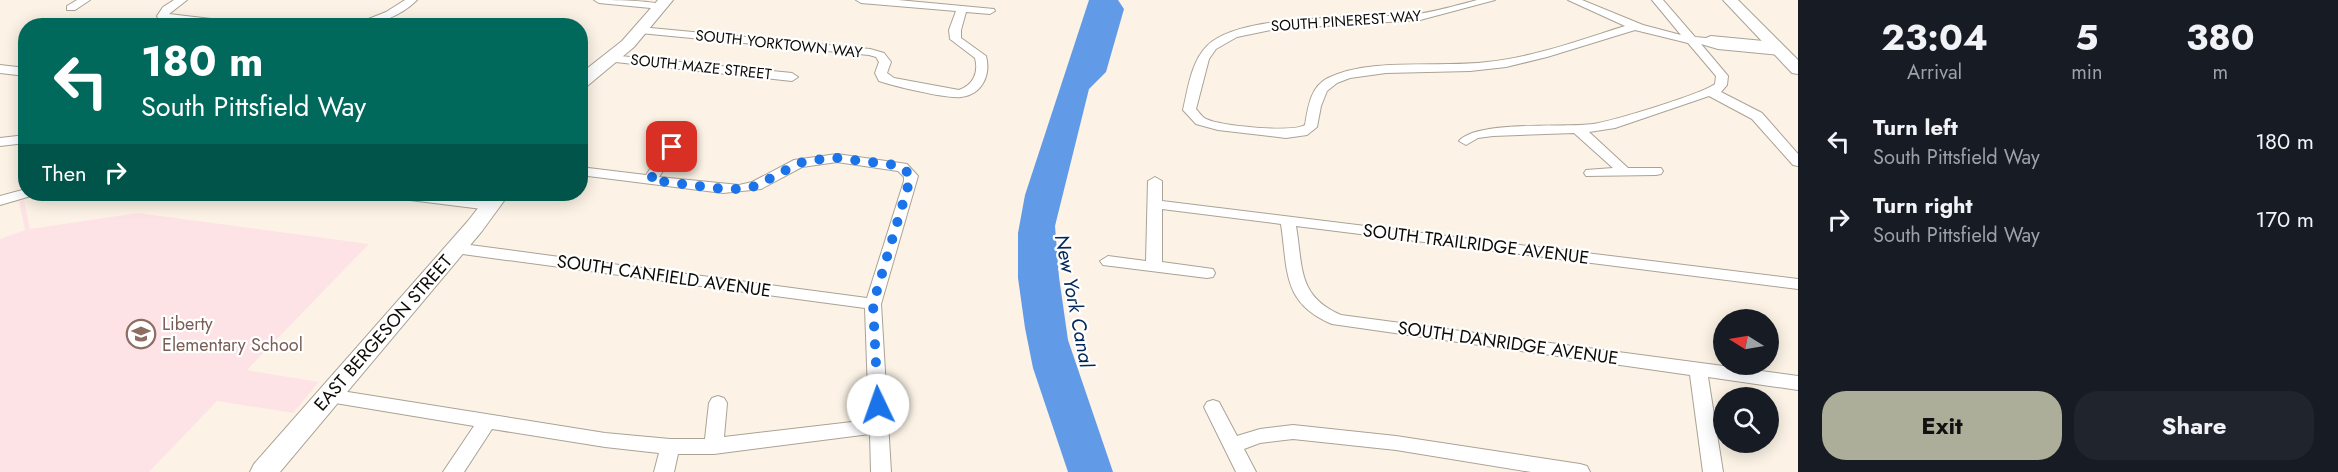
<!DOCTYPE html>
<style>
:root{--surface:#171b24;--page:#20242c;--text:#f1f3f6;--muted:#9ea1a6;--accent:#acae99}
body{margin:0;font-family:Jost,sans-serif;background:var(--page);color:var(--text);height:100vh;display:flex;flex-direction:column;font-size:22px;white-space:nowrap}
*{box-sizing:border-box;margin:0}
p{font-size:20px;color:var(--muted)}
.icon{flex:none;width:33px;height:33px;fill:none;stroke:currentColor;stroke-width:2;stroke-linecap:round;stroke-linejoin:round}
.map{position:relative;flex:1;overflow:hidden}
.drawer{display:flex;flex-direction:column;background:var(--surface);width:540px}
.drawer>*{flex:none}
.top-card{position:absolute;left:18px;top:18px;width:570px;height:183px;border-radius:24px;box-shadow:0 3px 15px #0003;background:#00695c;color:#fff;overflow:hidden}
.needle{width:39px;rotate:281deg}
.tools{position:absolute;left:1713px;top:309px;display:grid;gap:12px}
.tools a{display:grid;place-items:center;width:66px;height:66px;border-radius:50%;background:var(--surface);box-shadow:0 3px 15px #0003;font-size:30px}
.pin{position:absolute;display:grid;place-items:center;width:51px;height:51px;color:#fff;margin:-26px;border-radius:12px;box-shadow:0 3px 9px #0006}
.me{position:absolute;width:66px;margin:-33px;rotate:357deg;stroke-linejoin:round;filter:drop-shadow(0 0 4px #0008)}
.turn{display:flex;align-items:center;gap:21px;height:126px;padding:0 24px;font-size:27px}
.turn .icon{width:78px;height:78px;stroke-width:2.5}
.turn b{display:block;font-size:42px;line-height:51px}
.then{display:flex;align-items:center;height:57px;padding:0 24px;background:#0003;gap:12px;font-size:22px}
.eta{display:flex;justify-content:space-evenly;align-items:center;height:102px;text-align:center}
.eta b{font-size:36px;font-weight:700;line-height:42px}
.cta{display:flex;gap:12px;margin-top:auto;padding:12px 24px}
.cta a{flex:1;height:69px;border-radius:24px;background:var(--accent);color:#111;font-size:24px;font-weight:700;line-height:69px;text-align:center}
.cta a+a{background:var(--page);color:var(--text)}
ul{padding:0;list-style:none}
li{display:flex;align-items:center;gap:18px;height:78px;padding:0 24px}
li div{flex:1}
li b{display:block;font-size:22px}
li em{font-style:normal}
main{display:flex;flex:1;min-height:0}
.map>svg:first-child{display:block}
.education{fill:#fee3e6}
.water{fill:#619be8}
.lines{fill:none;stroke-linecap:round;stroke-linejoin:round}
.street-casing{stroke:#aaa296;stroke-width:2}
.secondary-casing{stroke:#aaa296;stroke-width:2}
.street{fill:#fff;fill-rule:evenodd}
.secondary{fill:#fff;fill-rule:evenodd}
.route{stroke:#1a73e8;stroke-width:10;stroke-dasharray:0 18}
.labels{text-anchor:middle;dominant-baseline:central;stroke-width:4.5;stroke-linejoin:round;paint-order:stroke}
.far-street-label{font-size:15px;fill:#0e0b07;stroke:#fff}
.street-label{font-size:18px;fill:#0e0b07;stroke:#fff}
.education-label{font-size:18px;fill:#785e54;stroke:#fff;text-anchor:start}
.water-label{font-size:20px;font-style:italic;fill:#022959;stroke:#fff}
</style>
<main>
<div class="map">
<svg width="1798" height="472" viewBox="0 0 1798 472">
<rect width="100%" height="100%" fill="#fcf3e6"/>
<!-- education -->
<polygon class="education" points="24,200 30,229 138,213 369,244 247,370 319,382 293,413 217,401 149,472 0,472 0,239 25,230 19,201"/>
<!-- water -->
<polygon class="water" points="1089,0 1118,0 1124,9 1106,72 1089,89 1055,226 1059,277 1068,340 1113,472 1068,472 1033,368 1025,328 1018,278 1018,233 1025,195"/>
<g class="lines">
<!-- street casing -->
<g class="street-casing">
<g id="street">
<polygon points="77,0 90,0 75,10 67,10 67,6"/>
<polygon points="174,0 187,0 169,14 245,23 250,26 213,26 158,18 157,16 163,7"/>
<path d="M405 0H417C400 17 374 26 351 26L386 12Z"/>
<path d="M594 0C611 0 654 0 666 6L661 9 599 3Z"/>
<path d="M856 0H898L994 9 995 11 990 14 966 12 961 30V38L986 56C991 75 982 95 961 97 946 99 894 86 879 81L875 73 879 62 876 57 869 55 640 33 634 30 640 27 870 49 884 53 891 62 887 73 894 78 959 90C973 85 979 73 975 58L950 39 949 30 956 11 861 3Z"/>
<path d="M1477 0H1495L1420 20 1275 29 1237 37 1216 49 1209 59 1196 109C1199 112 1202 117 1206 119 1221 126 1291 133 1305 125 1308 108 1310 87 1328 78 1370 57 1441 68 1487 62 1535 57 1580 40 1625 26L1568 0H1582L1643 25 1681 35 1652 0H1663L1695 37 1706 38 1711 36 1774 42 1780 45 1776 48 1785 50 1787 52 1781 55 1718 49 1701 44 1728 76 1727 85 1721 92 1762 113 1798 154V166L1793 165 1752 119 1709 96 1615 128 1589 132 1628 168H1661L1663 171 1661 174 1656 175 1586 176 1584 173 1586 170 1613 168 1574 133 1493 136 1478 138 1466 145 1459 141C1477 120 1564 128 1593 124 1613 121 1702 94 1715 84L1716 76 1688 43 1635 30 1547 57 1506 67 1470 71 1386 73 1350 78 1337 83 1327 91 1321 106 1317 127 1307 135 1286 138 1218 130 1196 124 1183 110C1188 89 1191 62 1207 46 1242 11 1368 20 1418 14 1438 11 1458 5 1477 0Z"/>
<polygon points="610,55 792,73 798,77 792,81 606,61 604,59"/>
<polygon points="0,65 26,68 26,76 0,73"/>
<polygon points="26,135 26,143 0,146 0,138"/>
<polygon points="672,143 679,147 659,177 739,185 752,182 794,160 837,154 907,164 918,176 881,304 891,472 871,472 870,434 714,454 678,454 674,472 654,472 659,453 605,447 492,429 464,472 443,472 474,426 323,401 320,396 323,391 329,389 605,433 670,439 705,439 709,403 712,398 718,396 724,398 727,403 724,437 869,420 865,308 455,253 447,248 455,243 867,298 904,181 904,177 898,171 837,162 802,167 761,189 723,193 580,175 580,167 646,175 667,144"/>
<polygon points="26,168 26,177 21,176 19,172"/>
<path d="M1155 177 1162 181V201L1798 279V289L1296 226C1303 267 1297 296 1341 315L1798 376V390L1708 377 1723 472H1703L1690 375 1332 324C1282 303 1288 271 1281 224L1162 209V262L1213 269 1215 273 1213 277 1207 278 1103 265 1100 261 1108 256 1146 261 1148 181Z"/>
<polygon points="26,189 26,194 33,194 31,196 0,205 0,196"/>
<polygon points="387,194 424,194 490,202 497,206 490,210 394,198"/>
<polygon points="1213,400 1219,402 1237,436 1260,429 1293,425 1396,436 1580,464 1587,466 1590,472 1531,472 1396,450 1293,439 1260,443 1244,449 1256,472 1236,472 1204,407 1207,402"/>
</g>
</g>
<!-- secondary casing -->
<g class="secondary-casing">
<g id="secondary">
<polygon points="658,0 673,0 634,47 586,87 580,88 580,74 622,41"/>
<polygon points="1723,0 1738,0 1798,60 1798,74 1792,73"/>
<polygon points="489,194 509,194 482,231 280,472 250,472 254,464 468,221"/>
</g>
</g>
<!-- street -->
<use href="#street" class="street"/>
<!-- secondary -->
<use href="#secondary" class="secondary"/>
</g>
<g class="lines">
<!-- route -->
<polyline class="route" points="672,147 650,180 723,189 739,189 756,186 799,163 813,160 837,158 895,165 902,167 911,176 873,304 878,405"/>
</g>
<!-- icons -->
<defs>
<g id="school-ring" transform="scale(1.5)"><circle r="9.5" fill="#fff" stroke="#8d6e63" stroke-width="1.5"/><path d="M0-5L7-2L0 1L-7-2ZM-4 1L0 2.5L4 1V4Q0 6-4 4Z" fill="#8d6e63"/></g>
</defs>
<g fill-rule="evenodd">
<use href="#school-ring" x="141" y="334"/>
</g>
<g class="labels">
<!-- far-street labels -->
<g class="far-street-label">
<text transform="translate(1346 21) rotate(-4)">SOUTH PINEREST WAY</text>
<text transform="translate(779 44) rotate(6)">SOUTH YORKTOWN WAY</text>
<text transform="translate(701 67) rotate(6)">SOUTH MAZE STREET</text>
</g>
<!-- street labels -->
<g class="street-label">
<text transform="translate(1476 244) rotate(7)">SOUTH TRAILRIDGE AVENUE</text>
<text transform="translate(664 276) rotate(8)">SOUTH CANFIELD AVENUE</text>
<text transform="translate(383 333) rotate(-49)">EAST BERGESON STREET</text>
<text transform="translate(1508 343) rotate(8)">SOUTH DANRIDGE AVENUE</text>
</g>
<!-- education labels -->
<g class="education-label">
<text x="162" y="324">Liberty<tspan x="162" dy="21">Elementary School</tspan></text>
</g>
<!-- water labels -->
<g class="water-label">
<text transform="translate(1074 301) rotate(79)">New York Canal</text>
</g>
</g>
</svg>
<div class="tools">
<a><svg class="needle" viewBox="-14 -14 28 28"><path d="M0-13l5 13h-10z" fill="#e53935"/><path d="M0 13l5-13h-10z" fill="#9ea1a6"/></svg></a>
<a><svg class="icon" aria-label="search" viewBox="0 0 24 24"><circle cx="10" cy="10" r="6"/><path d="M15 15l6 6"/></svg></a>
</div>
<div class="pin" style="left:672px;top:147px;background:#d93025"><svg class="icon" aria-label="arrive" viewBox="0 0 24 24"><path d="M6 21V4h12l-3 4 3 4H6"/></svg></div>
<svg class="me" style="left:878px;top:405px" viewBox="-20 -20 40 40"><circle r="19" fill="#fff"/><path d="M0-13L10 11 0 6-10 11z" fill="#1a73e8"/></svg>
<div class="top-card">
<div class="turn"><svg class="icon" aria-label="left" viewBox="0 0 24 24"><path d="M17 20v-9H6M10 6l-5 5 5 5"/></svg><div><b>180 m</b>South Pittsfield Way</div></div>
<div class="then">Then<svg class="icon" aria-label="right" viewBox="0 0 24 24"><path d="M7 20v-9h11M14 6l5 5-5 5"/></svg></div>
</div>
</div>
<section class="drawer">
<div class="eta">
<div><b>23:04</b><p>Arrival</p></div>
<div><b>5</b><p>min</p></div>
<div><b>380</b><p>m</p></div>
</div>
<ul>
<li><svg class="icon" aria-label="left" viewBox="0 0 24 24"><path d="M17 20v-9H6M10 6l-5 5 5 5"/></svg><div><b>Turn left</b><p>South Pittsfield Way</p></div><em>180 m</em></li>
<li><svg class="icon" aria-label="right" viewBox="0 0 24 24"><path d="M7 20v-9h11M14 6l5 5-5 5"/></svg><div><b>Turn right</b><p>South Pittsfield Way</p></div><em>170 m</em></li>
</ul>
<div class="cta"><a>Exit</a><a>Share</a></div>
</section>
</main>
